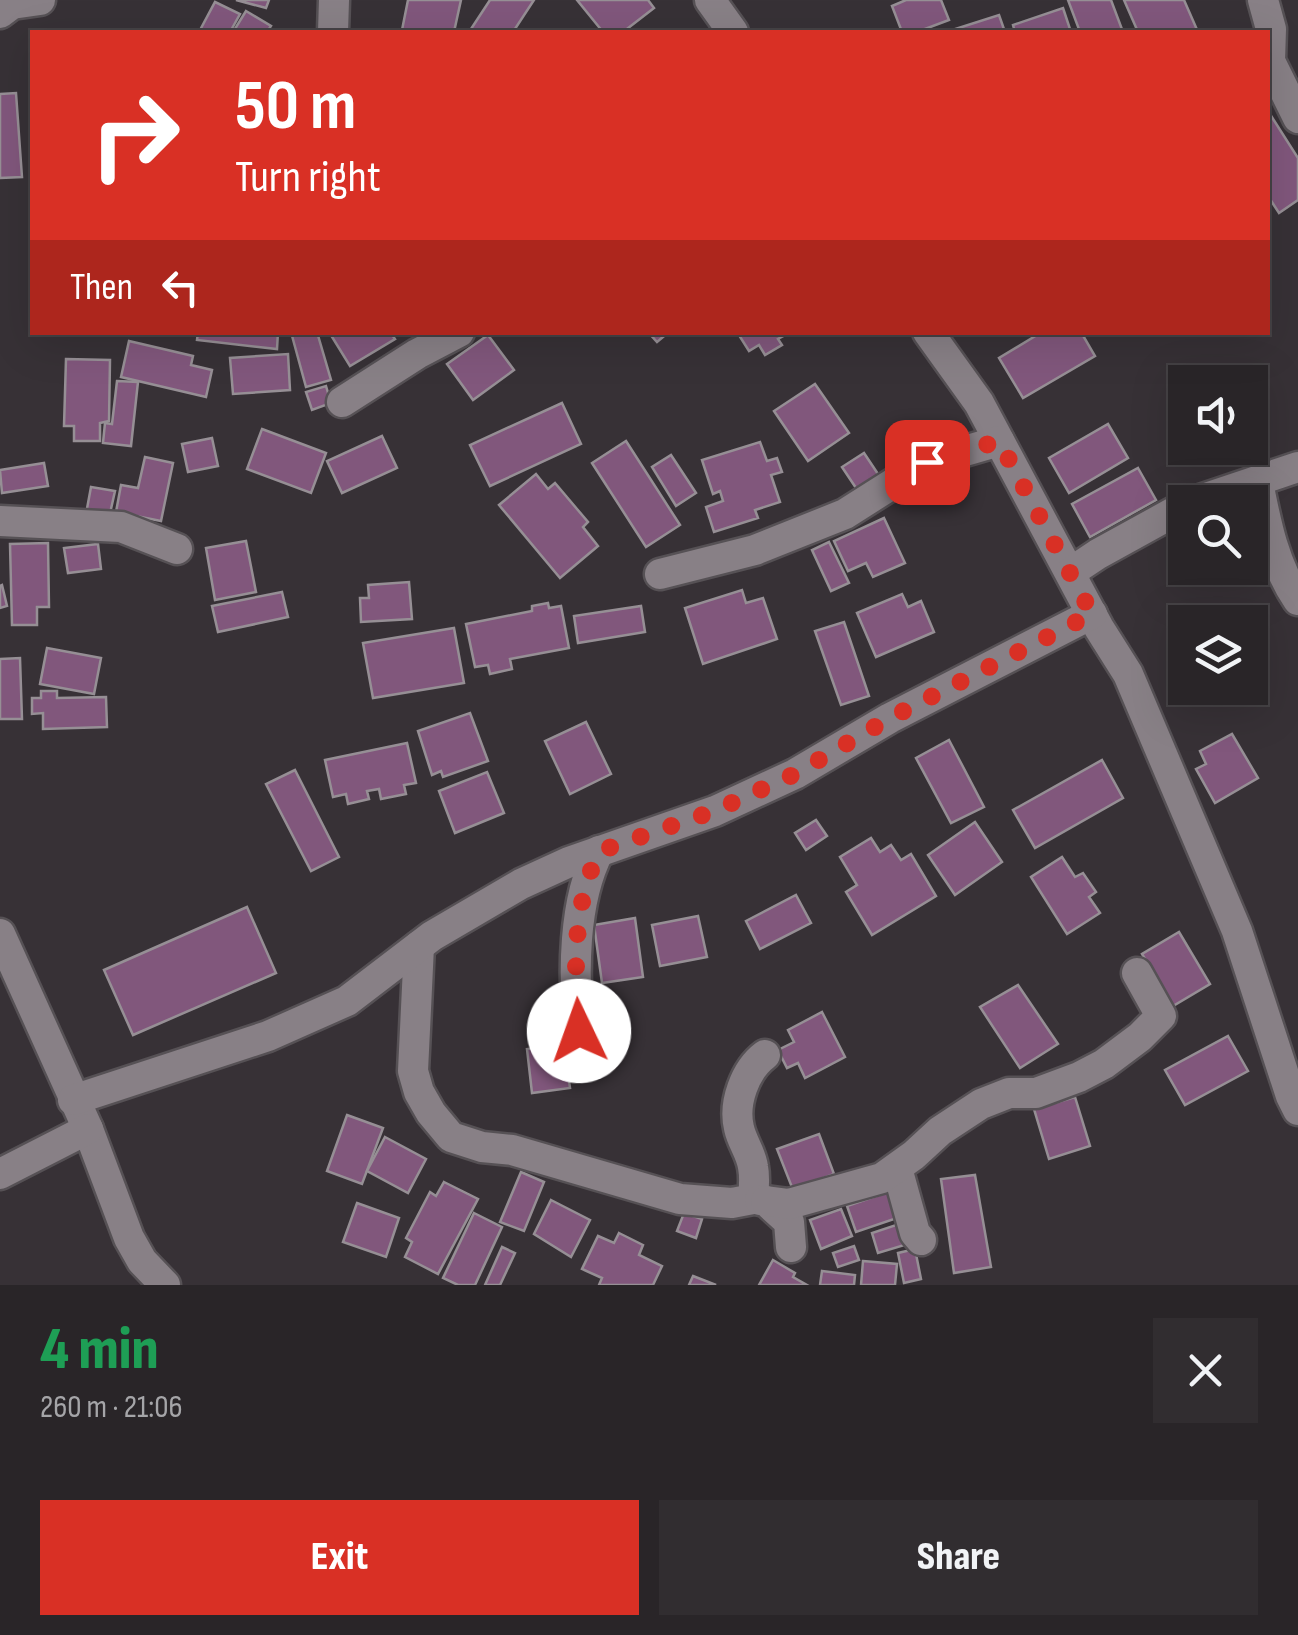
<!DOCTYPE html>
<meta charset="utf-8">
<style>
:root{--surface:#292528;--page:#312d30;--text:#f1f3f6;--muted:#a5a5a8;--line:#454245;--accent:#d93025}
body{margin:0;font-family:"Sofia Sans Condensed",sans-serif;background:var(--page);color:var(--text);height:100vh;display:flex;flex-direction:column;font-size:38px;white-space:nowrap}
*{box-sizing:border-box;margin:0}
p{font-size:32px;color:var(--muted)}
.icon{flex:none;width:55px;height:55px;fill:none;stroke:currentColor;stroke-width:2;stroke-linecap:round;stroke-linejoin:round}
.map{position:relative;height:1285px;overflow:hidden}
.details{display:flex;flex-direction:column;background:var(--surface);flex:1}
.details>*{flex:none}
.hud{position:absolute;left:30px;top:30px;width:1240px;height:305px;border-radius:0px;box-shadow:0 10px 40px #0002,0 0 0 2px var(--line);background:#d93025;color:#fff;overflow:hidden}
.buttons{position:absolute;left:1168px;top:365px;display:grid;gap:20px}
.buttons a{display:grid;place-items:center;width:100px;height:100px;border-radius:0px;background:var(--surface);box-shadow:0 10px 40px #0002,0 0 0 2px var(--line);font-size:50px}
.pin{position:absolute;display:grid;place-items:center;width:85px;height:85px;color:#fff;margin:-42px;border-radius:20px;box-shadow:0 5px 15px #0006}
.me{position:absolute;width:110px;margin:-55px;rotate:357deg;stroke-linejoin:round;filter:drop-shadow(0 0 8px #0008)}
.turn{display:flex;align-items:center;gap:35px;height:210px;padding:0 40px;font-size:45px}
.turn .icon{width:130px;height:130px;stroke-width:2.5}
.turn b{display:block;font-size:70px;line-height:85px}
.then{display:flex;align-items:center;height:95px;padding:0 40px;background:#0003;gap:20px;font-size:38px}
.round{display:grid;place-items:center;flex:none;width:105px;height:105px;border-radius:0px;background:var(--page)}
.summary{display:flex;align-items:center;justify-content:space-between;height:170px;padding:0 40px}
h1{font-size:60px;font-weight:800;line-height:75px;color:#1e9e55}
.button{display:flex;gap:20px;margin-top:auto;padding:20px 40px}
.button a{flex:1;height:115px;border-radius:0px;background:var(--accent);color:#fff;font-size:40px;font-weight:800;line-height:115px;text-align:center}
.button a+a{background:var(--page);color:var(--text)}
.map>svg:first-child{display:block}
.building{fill:#81577c;stroke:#968f95;stroke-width:2.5}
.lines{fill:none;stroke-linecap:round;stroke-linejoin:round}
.minor-casing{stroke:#565155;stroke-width:35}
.minor{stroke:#888086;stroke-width:30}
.route{stroke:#d93025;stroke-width:18;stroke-dasharray:0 32.4}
</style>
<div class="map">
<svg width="1298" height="1285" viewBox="0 0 1298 1285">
<rect width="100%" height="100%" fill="#373136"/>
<!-- building -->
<g class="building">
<polygon points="236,0 269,0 266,8"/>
<polygon points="408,0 461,0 454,32 402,30"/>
<polygon points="490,0 534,0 513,32 469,32"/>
<polygon points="577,0 648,0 654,8 623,32 603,32"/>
<polygon points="906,0 941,0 949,20 917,32 902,32 892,6"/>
<polygon points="1068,0 1111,0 1123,32 1080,32"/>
<polygon points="1124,0 1184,0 1198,32 1138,32"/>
<polygon points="215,2 240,14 230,32 199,32"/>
<polygon points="1063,8 1071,32 1015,32 1013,25"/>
<polygon points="246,11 271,26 267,32 233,32"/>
<polygon points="999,15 1005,32 946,32"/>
<polygon points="16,93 22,177 0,178 0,94"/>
<polygon points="1268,111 1298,158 1298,200 1279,213 1268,196"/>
<polygon points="198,332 278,332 277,349 197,340"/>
<polygon points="291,332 317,332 331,380 306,387"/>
<polygon points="329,332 390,332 395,339 350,366"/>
<polygon points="648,332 669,332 657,342"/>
<polygon points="737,332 786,332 787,334 778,339 782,345 765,355 759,345 749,351"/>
<polygon points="1042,332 1081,332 1095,356 1023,398 999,358"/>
<polygon points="488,335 514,370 473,400 447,364"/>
<polygon points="129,341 193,356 191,365 212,370 206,397 121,377"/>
<polygon points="288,354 290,390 233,394 230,358"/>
<polygon points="66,359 110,360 109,421 100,423 100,441 74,441 74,426 64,426"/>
<polygon points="117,381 138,382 131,446 103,443 105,423 112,424"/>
<polygon points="815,384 849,433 808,461 774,411"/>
<polygon points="326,386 331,403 312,410 306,392"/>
<polygon points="562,403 581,444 490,486 470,445"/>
<polygon points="1108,424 1128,458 1069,493 1049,458"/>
<polygon points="262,429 326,453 311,493 247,469"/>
<polygon points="382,436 397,468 342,493 327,461"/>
<polygon points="212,438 218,466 188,472 182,444"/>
<polygon points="626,441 680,525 646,547 592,463"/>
<polygon points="760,442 767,461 777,458 782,472 771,475 780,502 755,510 758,518 714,532 706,507 723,501 720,491 713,494 702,460"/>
<polygon points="864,453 882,480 860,494 842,467"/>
<polygon points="671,455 696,493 676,506 652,467"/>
<polygon points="145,457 173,463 161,521 116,512 121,485 138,488"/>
<polygon points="44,463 48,486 2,493 0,470"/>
<polygon points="1138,468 1156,500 1090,537 1072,504"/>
<polygon points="536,474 548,489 555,483 588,522 583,527 598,546 560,578 499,505"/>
<polygon points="91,487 115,491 109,518 86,514"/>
<polygon points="884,518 905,563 873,577 866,563 848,571 834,541"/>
<polygon points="246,541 256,592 215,600 206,548"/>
<polygon points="829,542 849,583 831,591 812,550"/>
<polygon points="48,543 49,607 37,607 37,625 12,625 10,544"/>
<polygon points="98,544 101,569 68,573 64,548"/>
<polygon points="409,582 412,619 361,622 360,598 369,598 368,585"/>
<polygon points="2,585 7,606 0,608 0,586"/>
<polygon points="742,590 746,603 763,598 777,639 703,664 685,608"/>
<polygon points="282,592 288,617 218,632 212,606"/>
<polygon points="902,594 908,607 921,601 934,632 876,657 857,613"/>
<polygon points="548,603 549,608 561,606 569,648 510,659 512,669 490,674 488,665 475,667 466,624 532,611 532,606"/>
<polygon points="641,606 645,632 578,643 574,616"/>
<polygon points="844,622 869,696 841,705 815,631"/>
<polygon points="454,628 464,683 373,698 363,643"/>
<polygon points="47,648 101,658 94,694 40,684"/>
<polygon points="20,658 22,719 0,719 0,659"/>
<polygon points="41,691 57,691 57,698 106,697 107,727 43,729 43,713 32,714 32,698 41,698"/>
<polygon points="470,713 488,761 443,777 441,771 432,775 418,731"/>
<polygon points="586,722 611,774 570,794 545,741"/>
<polygon points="1232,734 1258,778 1215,803 1196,769 1206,764 1200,751"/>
<polygon points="949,740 984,807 951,823 916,758"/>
<polygon points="407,743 416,783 404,785 406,794 381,799 379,789 367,791 369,799 348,804 346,794 333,797 325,760"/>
<polygon points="1102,760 1123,798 1035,848 1013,810"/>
<polygon points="295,770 339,857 311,871 266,784"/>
<polygon points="487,772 504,813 455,833 439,791"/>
<polygon points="816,820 827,836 806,850 795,833"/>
<polygon points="975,822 1002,862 955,895 928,855"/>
<polygon points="871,838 880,852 891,845 901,860 911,854 936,896 872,935 846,892 857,885 840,857"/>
<polygon points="1062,857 1075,877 1083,873 1096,892 1089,897 1100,913 1067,934 1031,877"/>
<polygon points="796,895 811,923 760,949 746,921"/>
<polygon points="247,907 276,973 133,1035 104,970"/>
<polygon points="698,916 707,957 660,966 652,925"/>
<polygon points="635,918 643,977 602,983 594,925"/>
<polygon points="1179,932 1210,984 1173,1006 1142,954"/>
<polygon points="1018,985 1058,1044 1020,1068 980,1007"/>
<polygon points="822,1012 845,1057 805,1078 798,1063 787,1068 778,1050 794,1042 788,1030"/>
<polygon points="1228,1036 1248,1071 1185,1105 1165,1070"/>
<polygon points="564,1045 570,1088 532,1093 527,1049"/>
<polygon points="1075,1097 1090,1146 1049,1159 1034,1109"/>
<polygon points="347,1115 383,1128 362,1184 327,1171"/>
<polygon points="819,1134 834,1174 793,1190 777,1149"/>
<polygon points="385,1137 426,1159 408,1193 367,1171"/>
<polygon points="521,1172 544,1182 524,1231 500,1222"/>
<polygon points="975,1175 991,1267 954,1273 941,1179"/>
<polygon points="444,1182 478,1199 438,1274 405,1257 412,1242 406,1238 430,1192 436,1196"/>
<polygon points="891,1191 900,1217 856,1232 847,1206"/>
<polygon points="551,1200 590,1220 571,1257 534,1234"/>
<polygon points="357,1203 399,1218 386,1257 343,1242"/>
<polygon points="841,1209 852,1236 821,1249 810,1220"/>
<polygon points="474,1213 502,1227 475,1285 458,1285 443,1278"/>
<polygon points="684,1213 702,1219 696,1238 677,1231"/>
<polygon points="902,1223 908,1244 878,1253 872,1233"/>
<polygon points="619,1233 643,1245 639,1255 662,1266 653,1285 599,1285 602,1278 582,1269 598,1236 614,1243"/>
<polygon points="854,1246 859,1260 838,1267 833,1253"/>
<polygon points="502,1247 515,1253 500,1285 485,1285"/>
<polygon points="915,1249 921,1279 904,1283 898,1253"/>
<polygon points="773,1260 795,1273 793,1277 807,1285 759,1285"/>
<polygon points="863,1261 897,1264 895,1285 861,1285"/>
<polygon points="822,1271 855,1275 854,1285 820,1285"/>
<polygon points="693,1276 716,1285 689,1285"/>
</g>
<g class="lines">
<!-- minor casing -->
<g class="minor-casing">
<g id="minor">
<polyline points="710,0 733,32"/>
<polyline points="1263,0 1271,29 1270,61 1298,118"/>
<polyline points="0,13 12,4 40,0"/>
<polyline points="333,32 334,0"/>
<polyline points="928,332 979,403 1099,628 1128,674 1237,931 1291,1096 1298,1110"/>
<polyline points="342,402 417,354 459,332"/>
<path d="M1258 482C1266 523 1274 565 1298 600"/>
<polyline points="1194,502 1298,467"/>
<polyline points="0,521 121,527 177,549"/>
<polyline points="1071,572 1098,554 1185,506"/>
<polyline points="660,574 755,550 845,514 927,462 999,441"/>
<polyline points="0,934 88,1129 129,1238 142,1261 165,1285"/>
<path d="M419 946 413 1071 419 1092 431 1113 451 1137 482 1147 512 1150 680 1199 732 1203 753 1199C754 1189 755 1177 753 1167 751 1153 742 1142 739 1128 733 1103 745 1070 765 1055"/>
<path d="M579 1031C573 975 573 901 599 851"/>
<polyline points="73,1100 268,1036 347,1001 432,936 521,884 569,862 715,811 795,774 890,718 1092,614"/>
<polyline points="897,1168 915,1233 921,1240"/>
<polyline points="0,1174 88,1129"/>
<polyline points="760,1200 766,1201 789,1222 791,1247"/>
<polyline points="766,1201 789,1204 882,1178 914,1155 940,1131 981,1104 1009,1093 1036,1093 1079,1077 1104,1064 1140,1037 1161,1016 1137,973"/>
</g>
</g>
<!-- minor -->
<use href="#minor" class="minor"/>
</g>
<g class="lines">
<!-- route -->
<path class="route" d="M579 1031C574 974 572 902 600 851L714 811 795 774 890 718 1092 614 999 441 927 462"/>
</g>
</svg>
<div class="buttons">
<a><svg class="icon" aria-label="sound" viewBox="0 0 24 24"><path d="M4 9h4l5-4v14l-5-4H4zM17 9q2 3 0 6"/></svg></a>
<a><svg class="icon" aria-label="search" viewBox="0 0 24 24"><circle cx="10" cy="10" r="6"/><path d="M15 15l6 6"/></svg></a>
<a><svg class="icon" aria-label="layers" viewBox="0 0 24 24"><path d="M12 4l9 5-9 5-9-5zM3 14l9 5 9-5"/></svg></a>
</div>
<div class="pin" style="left:927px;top:462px;background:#d93025"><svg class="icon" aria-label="arrive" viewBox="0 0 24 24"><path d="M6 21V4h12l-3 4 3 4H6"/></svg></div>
<svg class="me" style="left:579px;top:1031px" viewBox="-20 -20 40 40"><circle r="19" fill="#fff"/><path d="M0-13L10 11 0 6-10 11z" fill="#d93025"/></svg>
<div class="hud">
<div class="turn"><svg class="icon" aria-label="right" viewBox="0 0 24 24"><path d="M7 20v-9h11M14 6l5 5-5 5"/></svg><div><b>50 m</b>Turn right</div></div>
<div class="then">Then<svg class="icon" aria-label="left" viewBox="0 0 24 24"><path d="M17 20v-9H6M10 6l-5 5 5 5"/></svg></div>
</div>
</div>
<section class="details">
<div class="summary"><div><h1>4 min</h1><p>260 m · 21:06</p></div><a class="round"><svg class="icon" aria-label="close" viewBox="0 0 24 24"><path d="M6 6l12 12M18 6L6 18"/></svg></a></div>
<div class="button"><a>Exit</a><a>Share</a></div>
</section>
